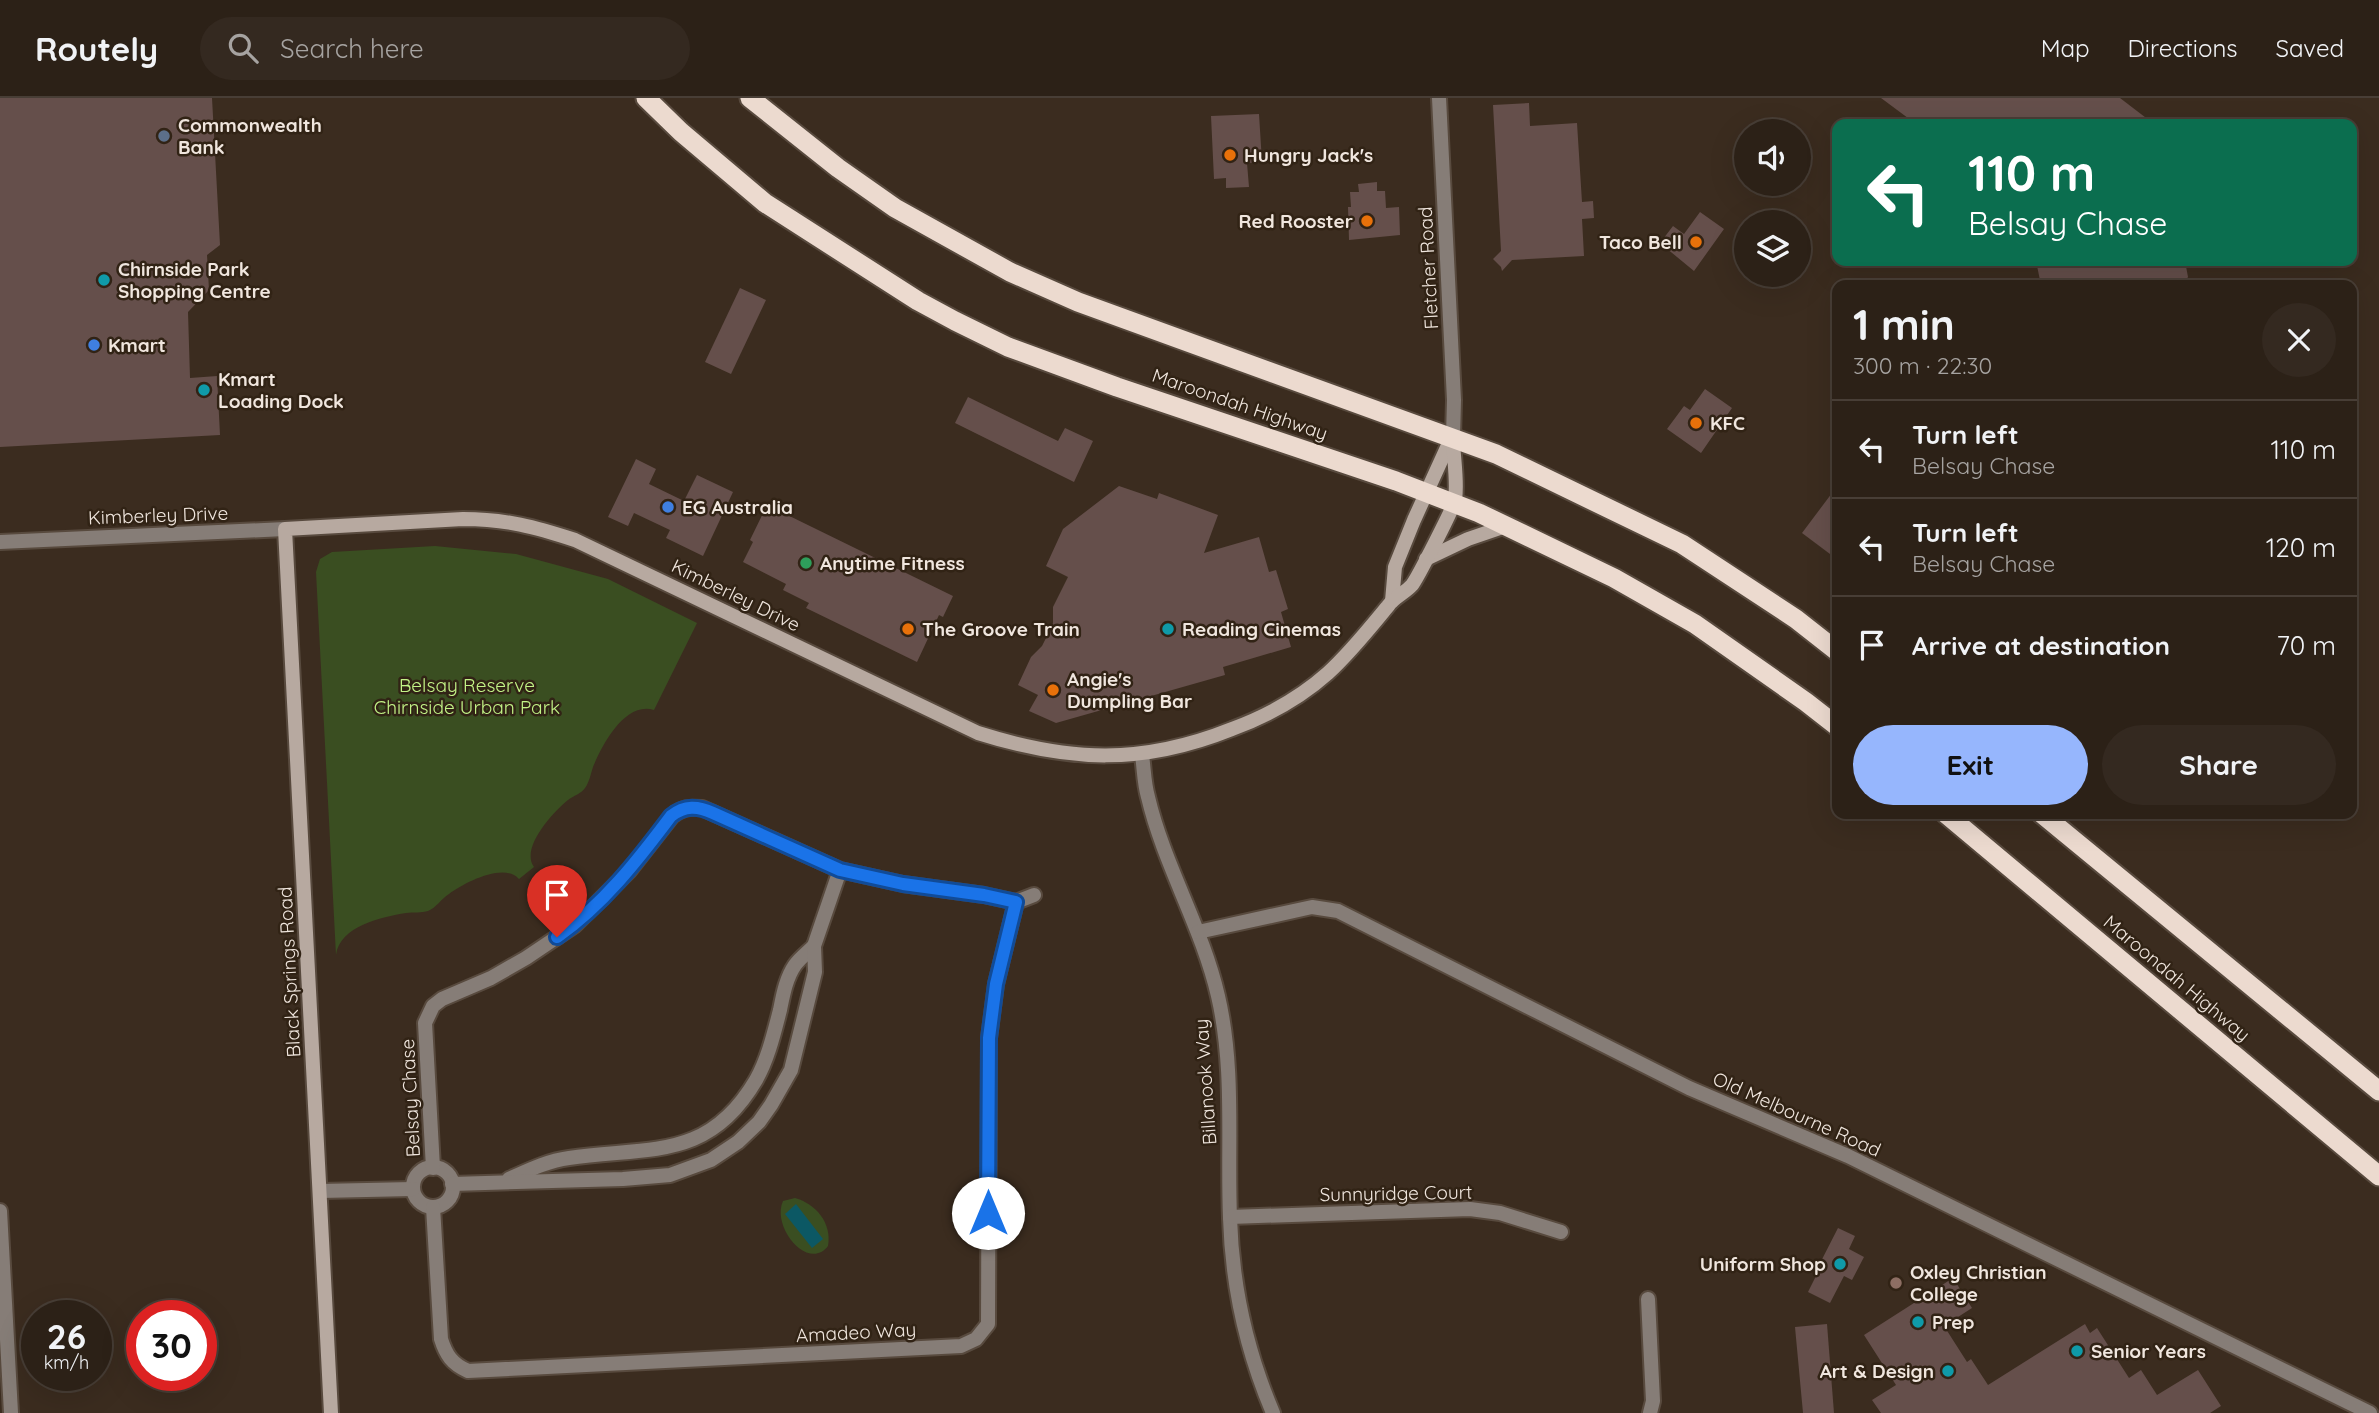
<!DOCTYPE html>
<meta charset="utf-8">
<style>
:root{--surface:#2c2117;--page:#342920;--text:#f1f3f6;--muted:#a6a3a1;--line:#483e36;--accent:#96b6fd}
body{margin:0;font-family:Quicksand,sans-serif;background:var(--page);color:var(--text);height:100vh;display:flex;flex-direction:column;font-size:26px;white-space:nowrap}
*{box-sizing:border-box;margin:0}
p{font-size:23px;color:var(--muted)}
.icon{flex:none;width:38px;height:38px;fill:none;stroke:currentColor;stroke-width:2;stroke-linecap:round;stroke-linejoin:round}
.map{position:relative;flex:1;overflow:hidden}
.drawer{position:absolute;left:1832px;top:182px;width:525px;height:539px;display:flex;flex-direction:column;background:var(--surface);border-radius:14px;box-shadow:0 7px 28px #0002,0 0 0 2px var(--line)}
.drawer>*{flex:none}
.hud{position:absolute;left:1832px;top:21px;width:525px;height:147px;border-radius:14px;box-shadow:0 7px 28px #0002,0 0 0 2px var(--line);background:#0b6e4f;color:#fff;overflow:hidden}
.controls{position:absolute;left:1734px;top:21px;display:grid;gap:14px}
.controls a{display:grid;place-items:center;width:77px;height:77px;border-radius:50%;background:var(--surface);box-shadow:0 7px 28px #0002,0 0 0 2px var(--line);font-size:35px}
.speed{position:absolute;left:21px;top:1202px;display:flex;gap:14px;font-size:35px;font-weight:700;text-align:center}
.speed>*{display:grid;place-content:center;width:91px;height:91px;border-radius:50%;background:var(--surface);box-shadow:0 7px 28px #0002,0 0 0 2px var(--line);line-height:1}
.speed small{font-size:18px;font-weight:400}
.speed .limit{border:10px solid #d22;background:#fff;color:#111}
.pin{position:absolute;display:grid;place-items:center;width:60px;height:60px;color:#fff;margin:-72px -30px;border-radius:50% 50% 50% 0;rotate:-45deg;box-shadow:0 0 7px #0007}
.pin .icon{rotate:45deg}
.me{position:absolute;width:77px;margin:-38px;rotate:0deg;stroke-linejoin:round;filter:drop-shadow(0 0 5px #0008)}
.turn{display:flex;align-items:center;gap:24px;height:147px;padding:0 21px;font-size:32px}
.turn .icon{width:91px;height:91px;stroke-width:2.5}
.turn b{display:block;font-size:49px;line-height:60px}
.round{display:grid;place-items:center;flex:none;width:74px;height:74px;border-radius:37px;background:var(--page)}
.summary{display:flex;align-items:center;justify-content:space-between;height:119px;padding:0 21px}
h1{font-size:42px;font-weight:700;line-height:52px}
.button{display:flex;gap:14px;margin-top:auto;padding:14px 21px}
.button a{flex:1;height:80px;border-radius:42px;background:var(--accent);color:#111;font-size:28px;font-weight:700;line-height:80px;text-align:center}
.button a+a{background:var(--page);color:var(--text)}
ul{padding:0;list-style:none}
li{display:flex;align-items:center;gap:21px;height:98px;padding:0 21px;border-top:2px solid var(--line)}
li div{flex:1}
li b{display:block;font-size:26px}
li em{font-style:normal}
header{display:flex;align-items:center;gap:42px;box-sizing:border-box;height:98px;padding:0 35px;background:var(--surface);border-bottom:2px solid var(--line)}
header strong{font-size:33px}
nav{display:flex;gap:38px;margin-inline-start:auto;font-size:24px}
.search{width:490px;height:63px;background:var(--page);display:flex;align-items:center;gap:18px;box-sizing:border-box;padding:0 24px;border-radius:38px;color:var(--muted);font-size:26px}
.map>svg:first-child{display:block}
.green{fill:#3a4e21}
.water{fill:#0c5864}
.building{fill:#654f4b}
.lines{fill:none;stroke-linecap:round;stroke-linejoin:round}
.minor-casing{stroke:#584a3e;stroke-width:18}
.secondary-casing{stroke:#584a3e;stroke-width:18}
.trunk-casing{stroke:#584a3e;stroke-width:23}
.minor{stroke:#867d77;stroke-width:14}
.secondary{stroke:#b7a9a0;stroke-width:14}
.trunk{stroke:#ecdacf;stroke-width:19}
.route-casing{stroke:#114b97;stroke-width:18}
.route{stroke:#1a73e8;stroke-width:12}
.service-dot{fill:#5c6f8a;stroke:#312315;stroke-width:2.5}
.food-dot{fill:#e8710a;stroke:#312315;stroke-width:2.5}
.culture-dot{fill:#0f9aa8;stroke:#312315;stroke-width:2.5}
.shop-dot{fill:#3f7fe0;stroke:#312315;stroke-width:2.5}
.leisure-dot{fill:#2e9e5b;stroke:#312315;stroke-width:2.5}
.education-dot{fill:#8d6e63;stroke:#312315;stroke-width:2.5}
.labels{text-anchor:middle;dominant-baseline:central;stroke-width:5;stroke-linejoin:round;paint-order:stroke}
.poi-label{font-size:19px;font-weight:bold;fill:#f0e6de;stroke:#312315;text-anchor:start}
.street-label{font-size:19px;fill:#f0e6de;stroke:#312315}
.park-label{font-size:19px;fill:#c3f487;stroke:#312315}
</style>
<header>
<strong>Routely</strong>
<div class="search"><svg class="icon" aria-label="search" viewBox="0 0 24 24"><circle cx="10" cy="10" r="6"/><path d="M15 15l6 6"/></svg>Search here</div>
<nav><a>Map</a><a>Directions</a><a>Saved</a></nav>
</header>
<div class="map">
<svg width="2379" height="1315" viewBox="0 0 2379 1315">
<rect width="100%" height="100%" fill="#3b2c1f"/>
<!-- green -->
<g class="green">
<path d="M435 448 516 456 608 481 697 525 654 612C625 603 602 647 593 669 591 675 589 685 585 690 582 695 573 698 568 702 553 714 520 750 534 769L519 781C504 764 464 785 449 796 442 800 436 810 428 813 422 815 413 814 406 815 381 819 340 828 336 857L316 474 320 461 332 454Z"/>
<path d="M795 1100C816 1106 832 1125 828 1148 808 1174 771 1129 783 1103Z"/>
</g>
<!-- water -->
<polygon class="water" points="796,1106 823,1141 812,1150 785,1116"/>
<!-- building -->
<g class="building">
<polygon points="0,0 212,0 220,147 207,157 209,192 188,214 190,280 217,278 220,337 0,349"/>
<polygon points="1881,0 2120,0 2154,26 1916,26"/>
<polygon points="1529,5 1530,28 1577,25 1582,104 1593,103 1594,120 1582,121 1584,158 1512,162 1502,173 1501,169 1493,161 1501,153 1493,7"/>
<polygon points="1259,16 1262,64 1247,65 1249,89 1226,90 1226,80 1214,81 1211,18"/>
<polygon points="1377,84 1377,93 1385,93 1386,110 1399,109 1400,137 1349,142 1348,109 1351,109 1350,94 1359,94 1358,86"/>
<polygon points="1700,114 1724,131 1694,173 1660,145 1673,128 1684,136"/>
<polygon points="2036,163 2185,163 2188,179 2183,187 2041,187"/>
<polygon points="740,190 766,202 731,276 705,264"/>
<polygon points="1705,291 1732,310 1701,355 1667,331 1684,308 1690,312"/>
<polygon points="968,299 1058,343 1065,330 1093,343 1074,384 955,325"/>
<polygon points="636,361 656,371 649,386 684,403 697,377 733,394 703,458 666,440 670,432 634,415 628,428 608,419"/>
<polygon points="1838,387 1838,462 1802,435"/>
<polygon points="1119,388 1157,401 1159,395 1218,417 1204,455 1259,439 1269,474 1276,472 1288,511 1281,514 1291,549 1223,569 1225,577 1056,625 1029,613 1038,597 1018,587 1031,559 1042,548 1047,538 1053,525 1053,509 1068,479 1046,468 1063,431"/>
<polygon points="767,407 953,498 943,519 939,517 917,564 806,510 809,505 783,492 786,486 743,464 753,444 750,442"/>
<polygon points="1838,1130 1855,1138 1849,1151 1864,1159 1852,1182 1844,1178 1830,1205 1808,1194 1818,1174 1816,1173"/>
<polygon points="1953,1180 1972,1210 1944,1228 1967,1264 1971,1261 1988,1287 2085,1226 2090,1235 2097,1230 2129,1280 2141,1272 2157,1297 2198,1272 2221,1308 2210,1315 1881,1315 1872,1302 1896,1287 1864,1237"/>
<polygon points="1827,1226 1834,1315 1803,1315 1795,1229"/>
</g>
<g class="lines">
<!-- minor casing -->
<g class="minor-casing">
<g id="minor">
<polyline points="1439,0 1454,302 1453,339"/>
<polyline points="0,444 285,431"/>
<path d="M1142 657C1144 671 1144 685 1148 699 1164 767 1202 829 1218 898 1235 971 1227 1046 1230 1120 1232 1186 1247 1254 1273 1315"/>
<polyline points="1198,834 1312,809 1338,813 1689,990 1848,1058 2370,1315"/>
<circle cx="433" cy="1089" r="20"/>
<path d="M433 1070 425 925 433 908 442 901 491 880 526 860 575 827 629 773 672 718C681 710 689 709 702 710L840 772 903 786 984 797 1016 804 1034 797"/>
<path d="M509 1081C529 1072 547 1063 569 1060 648 1048 708 1064 756 982 768 961 774 935 780 912 783 897 786 880 795 867 800 860 808 854 814 848"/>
<polyline points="452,1086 623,1081 670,1077 711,1062 738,1044 759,1024 771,1007 791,972 815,874 814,848 840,772"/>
<polyline points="320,1093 413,1091"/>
<path d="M433 1109 441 1241C446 1257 452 1266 468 1273L961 1248 976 1241 988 1226 989 940 996 886 1016 804"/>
<polyline points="0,1113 11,1315"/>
<polyline points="1230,1119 1470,1111 1500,1115 1561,1134"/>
<polyline points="1648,1201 1653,1303 1650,1315"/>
</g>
</g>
<!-- secondary casing -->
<g class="secondary-casing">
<g id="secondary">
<polyline points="1426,461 1468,441 1506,428"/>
<polyline points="1392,503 1395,469 1414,422 1450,343"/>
<path d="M331 1315 285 431 463 421C506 421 535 429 575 442L978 635C1070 664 1142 667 1232 631 1267 618 1300 600 1328 575 1350 555 1369 531 1388 508 1394 499 1405 495 1412 487 1417 481 1454 409 1455 402 1458 382 1453 359 1453 339"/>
</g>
</g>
<!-- trunk casing -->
<g class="trunk-casing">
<g id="trunk">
<polyline points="646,0 681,34 765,105 918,203 955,223 1008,249 1117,289 1396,383 1479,415 1614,480 1695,526 1806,604 1838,629"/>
<polyline points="750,0 838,70 895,110 1010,174 1078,204 1496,356 1682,446 1796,521 1838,554"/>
<polyline points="1946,716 2379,1078"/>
<polyline points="2042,716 2379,993"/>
</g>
</g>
<!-- minor -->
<use href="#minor" class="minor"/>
<!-- secondary -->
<use href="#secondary" class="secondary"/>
<!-- trunk -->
<use href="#trunk" class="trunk"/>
</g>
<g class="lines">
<!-- route casing -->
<g class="route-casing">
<path id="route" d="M557 839C603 807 638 762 671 718 685 707 698 708 713 715L840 772 903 786 984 797 1016 804 996 886 989 940 988 1115"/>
</g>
<!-- route -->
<use href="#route" class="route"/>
</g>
<!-- markers -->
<circle class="service-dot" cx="164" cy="38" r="7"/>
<g class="food-dot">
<circle cx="1230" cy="57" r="7"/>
<circle cx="1367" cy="123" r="7"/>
<circle cx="1696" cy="144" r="7"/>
<circle cx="1696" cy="325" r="7"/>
<circle cx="908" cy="531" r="7"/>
<circle cx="1053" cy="592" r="7"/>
</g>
<g class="culture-dot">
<circle cx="104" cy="182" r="7"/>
<circle cx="204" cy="292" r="7"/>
<circle cx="1168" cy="531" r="7"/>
<circle cx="1840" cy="1166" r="7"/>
<circle cx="1918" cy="1224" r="7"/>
<circle cx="2077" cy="1253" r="7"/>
<circle cx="1948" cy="1273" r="7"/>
</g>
<g class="shop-dot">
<circle cx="94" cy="247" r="7"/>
<circle cx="668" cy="409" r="7"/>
</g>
<circle class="leisure-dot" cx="806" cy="465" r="7"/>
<circle class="education-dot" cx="1896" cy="1185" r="7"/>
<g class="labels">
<!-- poi labels -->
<g class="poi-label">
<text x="178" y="27">Commonwealth<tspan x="178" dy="22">Bank</tspan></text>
<text x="1244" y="57">Hungry Jack's</text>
<text x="1353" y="123" text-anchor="end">Red Rooster</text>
<text x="1682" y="144" text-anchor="end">Taco Bell</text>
<text x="118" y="171">Chirnside Park<tspan x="118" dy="22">Shopping Centre</tspan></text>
<text x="108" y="247">Kmart</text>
<text x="218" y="281">Kmart<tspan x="218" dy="22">Loading Dock</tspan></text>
<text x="1710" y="325">KFC</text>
<text x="682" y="409">EG Australia</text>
<text x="820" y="465">Anytime Fitness</text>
<text x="922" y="531">The Groove Train</text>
<text x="1182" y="531">Reading Cinemas</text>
<text x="1067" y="581">Angie's<tspan x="1067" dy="22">Dumpling Bar</tspan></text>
<text x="1826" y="1166" text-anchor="end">Uniform Shop</text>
<text x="1910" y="1174">Oxley Christian<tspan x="1910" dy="22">College</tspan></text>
<text x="1932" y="1224">Prep</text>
<text x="2091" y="1253">Senior Years</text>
<text x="1934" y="1273" text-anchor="end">Art &amp; Design</text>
</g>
<!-- street labels -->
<g class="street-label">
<text transform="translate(1428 170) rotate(-93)">Fletcher Road</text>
<text transform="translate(1240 306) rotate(19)">Maroondah Highway</text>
<text transform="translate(158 417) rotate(-2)">Kimberley Drive</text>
<text transform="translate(736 497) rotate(26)">Kimberley Drive</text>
<text transform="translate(289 874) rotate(-93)">Black Springs Road</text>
<text transform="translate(2177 880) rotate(40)">Maroondah Highway</text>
<text transform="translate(1205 984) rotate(-94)">Billanook Way</text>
<text transform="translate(410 1000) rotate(-93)">Belsay Chase</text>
<text transform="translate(1797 1016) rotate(24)">Old Melbourne Road</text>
<text transform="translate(1396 1095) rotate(-1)">Sunnyridge Court</text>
<text transform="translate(856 1234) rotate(-3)">Amadeo Way</text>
</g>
<!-- park labels -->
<g class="park-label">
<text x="467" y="587">Belsay Reserve<tspan x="467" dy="22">Chirnside Urban Park</tspan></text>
</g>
</g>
</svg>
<div class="controls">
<a><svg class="icon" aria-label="sound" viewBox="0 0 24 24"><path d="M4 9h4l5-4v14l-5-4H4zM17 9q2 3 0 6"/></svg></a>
<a><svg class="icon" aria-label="layers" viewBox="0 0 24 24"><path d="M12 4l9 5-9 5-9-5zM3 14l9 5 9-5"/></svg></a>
</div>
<div class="speed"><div>26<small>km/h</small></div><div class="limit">30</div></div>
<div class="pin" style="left:557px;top:839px;background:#d93025"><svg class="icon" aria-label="arrive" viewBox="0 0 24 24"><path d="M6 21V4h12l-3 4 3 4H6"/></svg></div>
<svg class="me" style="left:988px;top:1115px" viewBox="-20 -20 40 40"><circle r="19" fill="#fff"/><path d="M0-13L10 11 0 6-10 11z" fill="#1a73e8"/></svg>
<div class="hud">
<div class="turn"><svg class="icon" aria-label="left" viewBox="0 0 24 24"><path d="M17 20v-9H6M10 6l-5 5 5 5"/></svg><div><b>110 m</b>Belsay Chase</div></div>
</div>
<section class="drawer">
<div class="summary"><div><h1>1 min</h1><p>300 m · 22:30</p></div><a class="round"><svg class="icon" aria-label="close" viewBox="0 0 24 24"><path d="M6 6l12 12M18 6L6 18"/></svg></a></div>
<ul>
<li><svg class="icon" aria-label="left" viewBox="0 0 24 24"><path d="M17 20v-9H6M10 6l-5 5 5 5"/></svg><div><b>Turn left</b><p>Belsay Chase</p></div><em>110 m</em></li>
<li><svg class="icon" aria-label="left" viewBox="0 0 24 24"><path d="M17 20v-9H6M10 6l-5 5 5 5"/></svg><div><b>Turn left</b><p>Belsay Chase</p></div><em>120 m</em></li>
<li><svg class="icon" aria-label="arrive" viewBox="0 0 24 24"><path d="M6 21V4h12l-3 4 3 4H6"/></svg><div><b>Arrive at destination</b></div><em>70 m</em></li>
</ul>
<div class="button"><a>Exit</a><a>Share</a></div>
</section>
</div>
